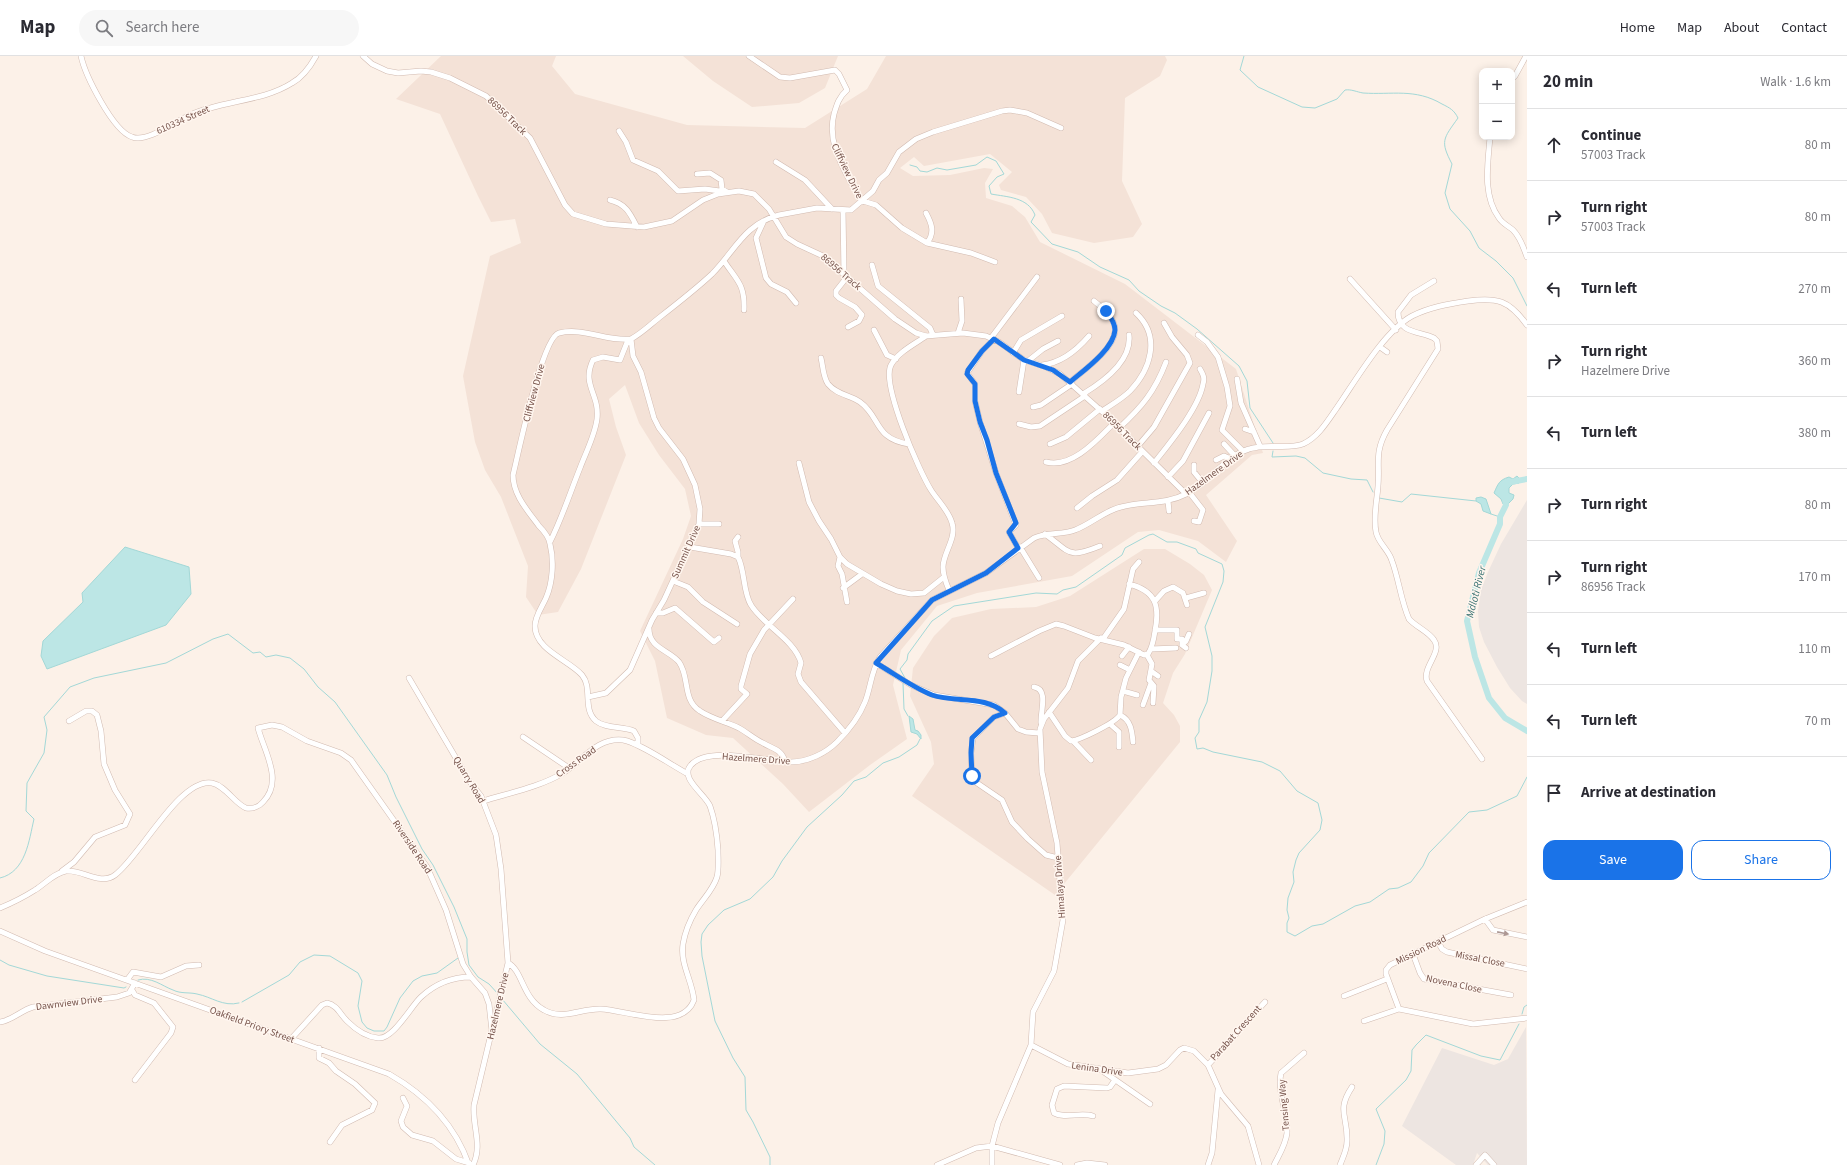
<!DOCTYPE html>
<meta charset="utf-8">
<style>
:root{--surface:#fff;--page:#f7f7f7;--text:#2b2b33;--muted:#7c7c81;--line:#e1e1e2;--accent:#1a73e8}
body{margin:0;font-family:"Source Sans 3",sans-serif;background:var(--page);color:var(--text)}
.controls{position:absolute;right:12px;top:12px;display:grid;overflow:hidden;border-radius:8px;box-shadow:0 2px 10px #0003}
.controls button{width:36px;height:36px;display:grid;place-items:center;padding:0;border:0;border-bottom:1px solid var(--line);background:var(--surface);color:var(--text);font:20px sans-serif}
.stop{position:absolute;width:12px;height:12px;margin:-9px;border:3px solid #1a73e8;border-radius:50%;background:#fff}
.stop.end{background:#1a73e8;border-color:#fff;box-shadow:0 1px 4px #0008}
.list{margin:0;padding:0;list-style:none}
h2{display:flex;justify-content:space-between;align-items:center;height:52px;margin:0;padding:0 16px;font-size:17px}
h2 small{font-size:13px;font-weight:400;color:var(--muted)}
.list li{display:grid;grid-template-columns:26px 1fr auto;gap:12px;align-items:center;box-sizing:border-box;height:72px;padding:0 16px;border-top:1px solid var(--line)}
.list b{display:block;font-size:15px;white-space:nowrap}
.list p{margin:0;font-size:13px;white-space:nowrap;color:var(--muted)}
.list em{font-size:13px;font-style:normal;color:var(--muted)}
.actions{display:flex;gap:8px;padding:12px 16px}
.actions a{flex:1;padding:9px 0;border:1px solid var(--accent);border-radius:12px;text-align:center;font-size:14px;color:var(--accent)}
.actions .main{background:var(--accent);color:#fff}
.icon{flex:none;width:22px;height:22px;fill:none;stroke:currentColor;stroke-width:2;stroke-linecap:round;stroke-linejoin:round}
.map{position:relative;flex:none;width:1527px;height:1109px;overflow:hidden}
header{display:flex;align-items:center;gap:24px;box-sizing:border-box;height:56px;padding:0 20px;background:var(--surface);border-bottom:1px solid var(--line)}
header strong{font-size:19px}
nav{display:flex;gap:22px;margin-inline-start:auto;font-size:14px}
.search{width:280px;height:36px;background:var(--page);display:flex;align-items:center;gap:10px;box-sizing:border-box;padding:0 14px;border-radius:22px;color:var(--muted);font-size:15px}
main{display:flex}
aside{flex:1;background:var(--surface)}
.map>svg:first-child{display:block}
.residential{fill:#f4e2d7}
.industrial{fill:#ede5e1}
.water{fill:#bce6e5;stroke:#a3d8d7}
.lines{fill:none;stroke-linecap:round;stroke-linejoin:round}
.stream{stroke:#a3d8d7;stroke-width:1}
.river{stroke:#bce6e5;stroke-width:6}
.minor-casing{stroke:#d1bab0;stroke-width:6}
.minor{stroke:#fff;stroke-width:5}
.oneway{fill:#ad9894}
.route{stroke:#1a73e8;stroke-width:5}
.labels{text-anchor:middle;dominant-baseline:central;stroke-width:3;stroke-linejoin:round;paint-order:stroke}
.street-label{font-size:10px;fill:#77544c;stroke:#fff6ef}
.water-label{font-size:11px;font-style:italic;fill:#3c7474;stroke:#fff6ef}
</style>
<header>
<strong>Map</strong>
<div class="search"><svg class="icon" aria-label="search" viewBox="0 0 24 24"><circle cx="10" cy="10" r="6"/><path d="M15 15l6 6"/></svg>Search here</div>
<nav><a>Home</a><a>Map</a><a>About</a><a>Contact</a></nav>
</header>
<main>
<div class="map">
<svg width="1527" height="1109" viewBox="0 0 1527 1109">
<rect width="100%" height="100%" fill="#fcf1e8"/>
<path class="residential" d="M441,0H556L552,10L575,38L687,69L805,72L867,33L886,0H1165L1167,4L1160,20L1125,42L1122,125L1142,168L1133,181L1094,187L1052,177L1042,158L1026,141L1001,134L999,129L1012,116L990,98L924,110L914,101L900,112L913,120L950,119L984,112L993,113L985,127L986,142L1012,150L1025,161L1040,186L1125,228L1236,313L1263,397L1252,399L1206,439L1237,485L1226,506L1198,485L1159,474L1138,476L1072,520L977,537L937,550L901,594L893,629L907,683L870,709L809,756L783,728L733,682L706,679L667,662L655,605L640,575L683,483L691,460L685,433L659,399L639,367L625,329L609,343L616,371L626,399L581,513L558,556L538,559L526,541L528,510L501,441L485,414L475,386L463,320L490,200L521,187L515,163L491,166L478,140L440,58L396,43Z
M683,0H838L825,32L799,47L752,51L713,25Z
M1144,493H1165L1190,508L1204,519L1212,534L1185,598L1173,617L1163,647L1174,659L1180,670V686L1055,839L912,740L934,708L931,686L910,640L913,612L934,580L952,562L991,553L1036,551L1070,540Z"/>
<path class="industrial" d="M1527,444V648L1522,645L1510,632L1497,611L1484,586L1479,571L1478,555L1481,534L1488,516L1501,488Z
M1526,971L1527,1109H1488L1477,1097L1473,1109H1456L1402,1070L1442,992L1494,1009L1508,1003Z"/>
<path class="water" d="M1517,420L1519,422V427L1513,428L1509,432V437L1514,439L1513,443L1507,449L1503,448L1501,443L1494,437C1498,428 1499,424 1509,421L1513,423Z
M1481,441L1486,443L1491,458L1483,455L1481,448L1476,445V442Z
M125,491L189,511L191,538L166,569L47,613L41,600L43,585L83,546L82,537Z
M909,660L913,663L915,674L918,675L921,679V683L917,678L911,676Z"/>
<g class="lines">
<path class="stream" d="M1244,0L1240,14L1258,31L1302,51L1315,52L1337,43L1345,34C1351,33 1357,36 1363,37C1392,39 1415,32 1442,48C1450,52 1454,54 1458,62C1443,83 1440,85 1452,108L1445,137L1450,153L1470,175L1479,192L1496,205L1513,222L1527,250
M910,109L917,111L920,115L927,116L937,112L947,114L976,109L987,101L996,105L1004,118L997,121L989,130L991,138C1007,141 1028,141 1035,159L1031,166L1052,188L1078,196L1100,211L1129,224L1139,235L1161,250L1175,257L1197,273L1239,310L1247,325L1250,352L1273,387
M1273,395L1272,401L1296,400L1305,402L1323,417L1351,423L1367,424L1373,436
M1379,442L1402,446L1411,438L1476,445
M1491,458L1500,461
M905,622L900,613L907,604L908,598L932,565L954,550L1036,537L1057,538L1063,534L1076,531L1122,499L1125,492L1149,479L1153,478L1167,486H1177L1196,493L1198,497L1222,508L1224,515L1223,526L1205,571L1212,600V615L1207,646L1199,664V676L1195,682L1197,693L1203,692L1213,696L1262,706L1280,715L1297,735L1318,747L1322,764L1320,774L1299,797L1296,804L1293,816L1294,826L1288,842L1287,854L1289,862L1287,867V876L1295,880L1312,870L1323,868L1355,850L1370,846L1389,833L1398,832L1411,826L1423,810L1429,797L1469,756L1487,754L1517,740L1527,721
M903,627L904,653L908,660
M0,822C26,816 29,784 34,763L26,755L27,727L44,697L47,674L44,661L70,631L94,622L166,607L213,583L228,578L253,597L260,596L266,601L276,599L290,602L304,613L318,631L335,646L387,719L396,741L422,793L433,809L454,851L467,883V896L469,909L478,921L489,928L499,939
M0,904L9,909L47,920L124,932L126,931
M138,924C151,920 162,930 173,934C181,938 189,936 197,938C212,941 223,951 239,947
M502,943L540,988L577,1018L630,1082L634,1091L655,1109
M242,946L289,919L300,906L314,899L330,900L358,917L362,925L358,950L362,966L367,972L374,975H384L387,971L400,942L413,925L422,920L437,917L458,902
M1522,958L1524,951L1527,949
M770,1109V1101L753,1066L746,1054L745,1021L733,1002L715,965L702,900L701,886L702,878L708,869L724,854L750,843L773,821L782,805L807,771L842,739L854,725L866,721L883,707L899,701L917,689L920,683
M1376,1109L1384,1088L1385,1075L1376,1053L1406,1024L1411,1015L1412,994L1416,989L1426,979L1481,1000L1500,1004L1519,968"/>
<path class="river" d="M1511,426L1527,423
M1505,442L1506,449L1500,461V468L1479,517L1467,565L1475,601L1489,642L1505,662L1527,675"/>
<defs>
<path id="minor" d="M81,0C85,19 113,75 132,81C147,87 176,65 190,59C223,44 262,46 292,27C303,21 310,11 316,0
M363,0L372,8L387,15L398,17L421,15L431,16L450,22L486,40L530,82L565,149L573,158L606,168L644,171L672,165L703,144L718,138L739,135L754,138L769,153L786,181L797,188L823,200L895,263L916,277L926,280L963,277L986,280L999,286L1024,304L1046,311L1060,318L1107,360L1186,438
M749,0L780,21L790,22L835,14L839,18L847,34C839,41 837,48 834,58C828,82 838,103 850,125C855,132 859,138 862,146
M1512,23L1515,20L1526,0
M619,75L626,86L633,104L658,115L678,135L705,133L727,136L722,133L721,124L710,117L697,118
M1490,81C1488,107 1482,139 1499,162C1502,167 1508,170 1513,174C1521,182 1523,191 1527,201
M776,106L805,124L832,153
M610,144C626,148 630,157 637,171
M863,145L876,149L902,172L927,187L971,197L995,206
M843,154L844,219
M926,157C932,168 935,177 927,187
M763,167L756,182L766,222L771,228L787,236L796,247
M724,205C737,225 745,228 744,254
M872,209L878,230L930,272L933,279
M847,221L836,235V239L839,242L855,251L862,259L859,265L848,271
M1350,223L1396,274
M1434,225L1411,239L1398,256C1398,278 1420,275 1434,282L1437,285L1438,293L1387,374C1374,397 1380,407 1378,430C1377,445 1373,461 1376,476C1378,487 1389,494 1392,505C1399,524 1401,545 1409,563C1416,571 1428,575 1434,584C1443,596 1422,611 1427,625L1482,703
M874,274L887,299L896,303
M958,277L962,265L961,243
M1198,279L1207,286L1218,301L1227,331L1230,350L1222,374L1243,395
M926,280C915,288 898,296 891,309C881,328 919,415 931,434C938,445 949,455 952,467C957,482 943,497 943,511C943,520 946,527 949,534
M991,282L1037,221
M994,283L982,295L967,317L975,328V345L980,366L996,417L1016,469L1009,476L1018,492
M1380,291L1387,296
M1013,297L1021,284L1062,260
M821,302C823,310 823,321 828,328C837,339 850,339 860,346C881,361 874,383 909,388
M1028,305L1043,293L1058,285
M1042,309C1061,307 1077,294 1089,280
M1237,323L1241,347L1260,390
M1070,326C1083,315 1114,293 1115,275C1116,263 1103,252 1094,245
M1019,336L1024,304
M1083,338C1103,326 1132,305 1129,279
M1033,351L1041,349L1072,328
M1102,355C1111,349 1122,343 1130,335C1151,313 1161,280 1136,257
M1019,368L1031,371L1040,370L1085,340
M1119,372C1142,351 1155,335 1166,306
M1245,373L1254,376
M1050,388L1066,381L1100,353
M1224,388L1235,400
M1137,391L1154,371L1190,307L1187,299L1172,281L1164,267
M1216,404L1224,400L1231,403
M1046,406C1072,413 1098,383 1114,367
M799,407L809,446L819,465L831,483L840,501L847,508L881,528L897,535L911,538L924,537L944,521
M1154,407C1169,388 1199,352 1203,328C1205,322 1203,318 1200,313
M1194,409V416L1203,427
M1168,421L1183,405L1209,357
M1189,436L1203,454L1199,466L1194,465
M1168,445L1169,455
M1077,452L1092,440L1117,424L1142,396
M699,468H719
M1045,478C1071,497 1068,503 1100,490
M738,481L735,485L738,496V501
M550,486C562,462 570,437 580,412C586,396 595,379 597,363C600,338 581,329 593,304L603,301L620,304L628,284
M690,491L731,498L738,501C745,514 743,537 751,549C763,569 795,584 801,607L798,618L801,626L845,677
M1020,491L1039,522
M840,501L838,510L842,518L847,546
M673,525L688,531L703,546L737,568
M843,532L862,518
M1186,542L1204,537
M1155,545L1164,535L1173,531L1183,537L1187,549
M656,557H663L675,552L714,586L719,582
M649,573C649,592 669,594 679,606C690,621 682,644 700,655C712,663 727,666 739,672C748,677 754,683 763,687C773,693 781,693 785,705
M1155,574H1177V583H1182V589L1186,592
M1103,583L1124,553L1133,513L1139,506
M1182,589L1186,585L1189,578
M1151,593L1176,592
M1147,599L1152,608L1149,624L1154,630L1153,647
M991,600L1039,575L1056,568L1064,570L1095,582L1124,589L1144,599L1148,598C1152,592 1154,582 1155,575C1160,550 1156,535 1129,528
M1122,600L1129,591
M876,607L911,629L934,639L994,649L1005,657L1018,673L1026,676L1039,677
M1120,609L1130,614
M1151,615L1158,620
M409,622L470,726L481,740L496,779L501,813L508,907L474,1049C472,1070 483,1089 473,1109
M1034,631C1049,633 1040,657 1041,667
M1123,635L1137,639
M588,641L606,637L630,614L652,564L664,544L699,468L700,453L695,429L683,403L659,372L654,362L641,316L633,300L631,283
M1143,649L1151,627
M1049,656L1065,680L1071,685C1080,684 1115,667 1120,659L1121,641L1126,622L1139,596
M1005,657L994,661L973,682L971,697L972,721L977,727L1002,744L1012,766L1028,783L1046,799L1058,802
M1120,659C1131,664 1132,675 1133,686
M722,665L747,638L741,633V630L750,598L764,574L793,543
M1110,668L1119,676V691
M523,681L569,712
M1073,685L1091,704
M638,689V682L634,675C622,670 606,673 596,665C582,653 593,632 582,619C569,604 535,594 535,570C535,560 542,551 546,542C553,526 554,504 550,488C549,481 544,475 539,470C528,455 513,439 513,419C518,399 542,281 559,277C584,271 607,286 631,283C642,277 651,268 660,261C678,247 696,233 712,218C735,195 744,168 779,159L817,152L851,154L873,135L879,124L887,117L899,96L916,83L933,76L1002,55L1010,54L1027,57L1061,72
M483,745C509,737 540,731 563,717C582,705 597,681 623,684C640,687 671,709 688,718
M62,815L74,806L95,781L125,769L130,758L115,734L104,708L101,675L97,659L92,655H86L69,665
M1527,846L1485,863L1390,909L1386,914V918L1399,953L1473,968L1527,962
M0,852C12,847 24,841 35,834C45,828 54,817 66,815C82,813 100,830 115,819C140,801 180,721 212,727C226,730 234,747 246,752C252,753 259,751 263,746C284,725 264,695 258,672L272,669L282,671L307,685L341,697L351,704L419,800L427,811L446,854L463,908L471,921L485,937L489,948L492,975
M1485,863L1493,874L1527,881
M0,875L45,895L389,1018C426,1039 455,1069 469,1109
M1438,886L1442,893L1447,896L1527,913
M1413,898L1420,917L1424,923L1511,939
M508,907C523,915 522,942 544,954C563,965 581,952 601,953C626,954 682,977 694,944C692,924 680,908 683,888C685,876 690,864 696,854C703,843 713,834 717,821C719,813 718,803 718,794C717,779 715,764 710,750C705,738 679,722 691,709C708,689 768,706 791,706C808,706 826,697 837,686C848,675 859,661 865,646C871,631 871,615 880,601L932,544L986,517L1034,482C1047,476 1062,479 1075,474C1091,468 1104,455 1121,451C1143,445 1165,449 1186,438C1209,427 1225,400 1249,393C1267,387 1287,394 1303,388C1318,381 1327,366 1336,353C1355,326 1383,276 1412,260C1430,251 1448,248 1468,245C1497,241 1509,244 1527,269
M127,924L133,916L161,921L186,910L199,909
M132,934L135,939L154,947L173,971L171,977L135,1024
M1344,940L1387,923
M1364,965L1399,953
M0,966C11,965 22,954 33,951L117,941L129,937L135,927
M291,983L322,949L327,947C337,949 340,958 347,965C355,973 367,981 378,982C393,984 411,950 421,941C435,928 452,921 471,921
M1031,989L1068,1008L1128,1017L1158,1013L1166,1009L1180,994L1184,992L1194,995L1208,1009L1221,1038L1248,1070L1259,1109
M319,992V1002L329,1007L336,1015L355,1028L375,1047L372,1054L342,1069L330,1086
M1208,1009L1265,946
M1101,1014L1150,1048
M403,1042L407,1050L401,1065L403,1071L412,1079L433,1085L456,1103L469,1107
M1093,1060C1081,1056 1065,1063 1054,1057L1052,1049L1057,1033L1064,1030L1107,1032L1110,1031L1115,1024
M937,1109L976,1092L992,1090V1109
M1060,1109L992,1090L998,1067L1031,989L1033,956L1054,915L1063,864L1057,787L1042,716L1040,673L1044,663L1068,632L1078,605L1101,582
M1077,1109L1087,1107L1105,1109
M1208,1109L1212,1097L1218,1034
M1274,1109C1279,1099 1286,1088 1287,1077C1288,1057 1277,1036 1281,1017L1304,997
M1340,1109C1343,1101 1347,1094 1347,1085C1348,1060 1336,1055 1352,1031
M1476,1109L1485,1099L1494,1109"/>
</defs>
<use href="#minor" class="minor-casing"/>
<use href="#minor" class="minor"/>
</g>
<defs><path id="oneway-solid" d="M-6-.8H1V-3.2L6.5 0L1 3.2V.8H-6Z"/></defs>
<use class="oneway" href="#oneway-solid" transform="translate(1503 877) rotate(11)"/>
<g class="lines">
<path class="route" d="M972,720L971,697L972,682L994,661L1005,657C985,639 956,647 932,639C912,631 895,618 876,607L932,544L986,517L1018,492L1009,476L1016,467L996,417L987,384L980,366L975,345V328L967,318L968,314L982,295L994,283L1024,304L1053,314L1070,326C1083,315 1114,293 1115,274C1115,268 1110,260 1106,255"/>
</g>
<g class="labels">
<g class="street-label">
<text transform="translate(507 60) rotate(44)">86956 Track</text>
<text transform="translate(183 64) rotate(-24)">610334 Street</text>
<text transform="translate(847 115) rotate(64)">Cliffview Drive</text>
<text transform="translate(841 216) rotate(41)">86956 Track</text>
<text transform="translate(534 337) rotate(-75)">Cliffview Drive</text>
<text transform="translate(1122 375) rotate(45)">86956 Track</text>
<text transform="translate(1214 417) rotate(-36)">Hazelmere Drive</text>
<text transform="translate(686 496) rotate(-66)">Summit Drive</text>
<text transform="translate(756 703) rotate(4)">Hazelmere Drive</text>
<text transform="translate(576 706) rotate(-35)">Cross Road</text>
<text transform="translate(469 724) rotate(59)">Quarry Road</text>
<text transform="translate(412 791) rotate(56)">Riverside Road</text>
<text transform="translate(1060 831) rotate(-94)">Himalaya Drive</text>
<text transform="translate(1421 894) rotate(-26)">Mission Road</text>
<text transform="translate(1480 903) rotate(11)">Missal Close</text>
<text transform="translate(1454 928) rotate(12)">Novena Close</text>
<text transform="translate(69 947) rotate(-7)">Dawnview Drive</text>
<text transform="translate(498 950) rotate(-77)">Hazelmere Drive</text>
<text transform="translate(252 969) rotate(20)">Oakfield Priory Street</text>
<text transform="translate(1236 977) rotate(-48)">Parabat Crescent</text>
<text transform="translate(1097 1013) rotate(8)">Lenina Drive</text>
<text transform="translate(1284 1049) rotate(-95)">Tensing Way</text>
</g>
<g class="water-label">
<text transform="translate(1476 536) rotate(-76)">Mdloti River</text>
</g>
</g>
</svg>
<div class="controls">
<button>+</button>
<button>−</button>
</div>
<div class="stop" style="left:972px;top:720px"></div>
<div class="stop end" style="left:1106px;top:255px"></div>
</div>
<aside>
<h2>20 min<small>Walk · 1.6 km</small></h2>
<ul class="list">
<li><svg class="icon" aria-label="ahead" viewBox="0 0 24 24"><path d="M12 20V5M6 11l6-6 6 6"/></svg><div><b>Continue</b><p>57003 Track</p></div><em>80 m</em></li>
<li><svg class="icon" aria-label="right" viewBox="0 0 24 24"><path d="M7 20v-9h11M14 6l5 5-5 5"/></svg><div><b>Turn right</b><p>57003 Track</p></div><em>80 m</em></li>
<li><svg class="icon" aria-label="left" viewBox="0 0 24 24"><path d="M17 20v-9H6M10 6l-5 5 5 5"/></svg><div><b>Turn left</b></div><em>270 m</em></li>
<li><svg class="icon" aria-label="right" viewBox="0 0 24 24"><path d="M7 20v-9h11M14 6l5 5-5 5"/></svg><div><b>Turn right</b><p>Hazelmere Drive</p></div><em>360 m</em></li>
<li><svg class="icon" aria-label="left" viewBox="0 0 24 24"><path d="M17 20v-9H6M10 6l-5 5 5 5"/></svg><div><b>Turn left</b></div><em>380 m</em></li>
<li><svg class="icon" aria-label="right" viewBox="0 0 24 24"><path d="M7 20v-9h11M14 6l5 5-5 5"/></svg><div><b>Turn right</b></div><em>80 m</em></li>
<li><svg class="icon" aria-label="right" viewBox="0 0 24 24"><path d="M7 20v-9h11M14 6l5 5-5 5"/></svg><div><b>Turn right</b><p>86956 Track</p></div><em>170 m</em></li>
<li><svg class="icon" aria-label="left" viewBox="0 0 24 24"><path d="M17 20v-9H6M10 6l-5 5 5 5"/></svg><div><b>Turn left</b></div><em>110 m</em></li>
<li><svg class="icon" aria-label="left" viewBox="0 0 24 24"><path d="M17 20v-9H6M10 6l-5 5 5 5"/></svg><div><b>Turn left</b></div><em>70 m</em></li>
<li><svg class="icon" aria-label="arrive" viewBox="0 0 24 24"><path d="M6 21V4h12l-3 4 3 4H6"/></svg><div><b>Arrive at destination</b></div></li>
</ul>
<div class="actions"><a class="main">Save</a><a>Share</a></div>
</aside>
</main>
